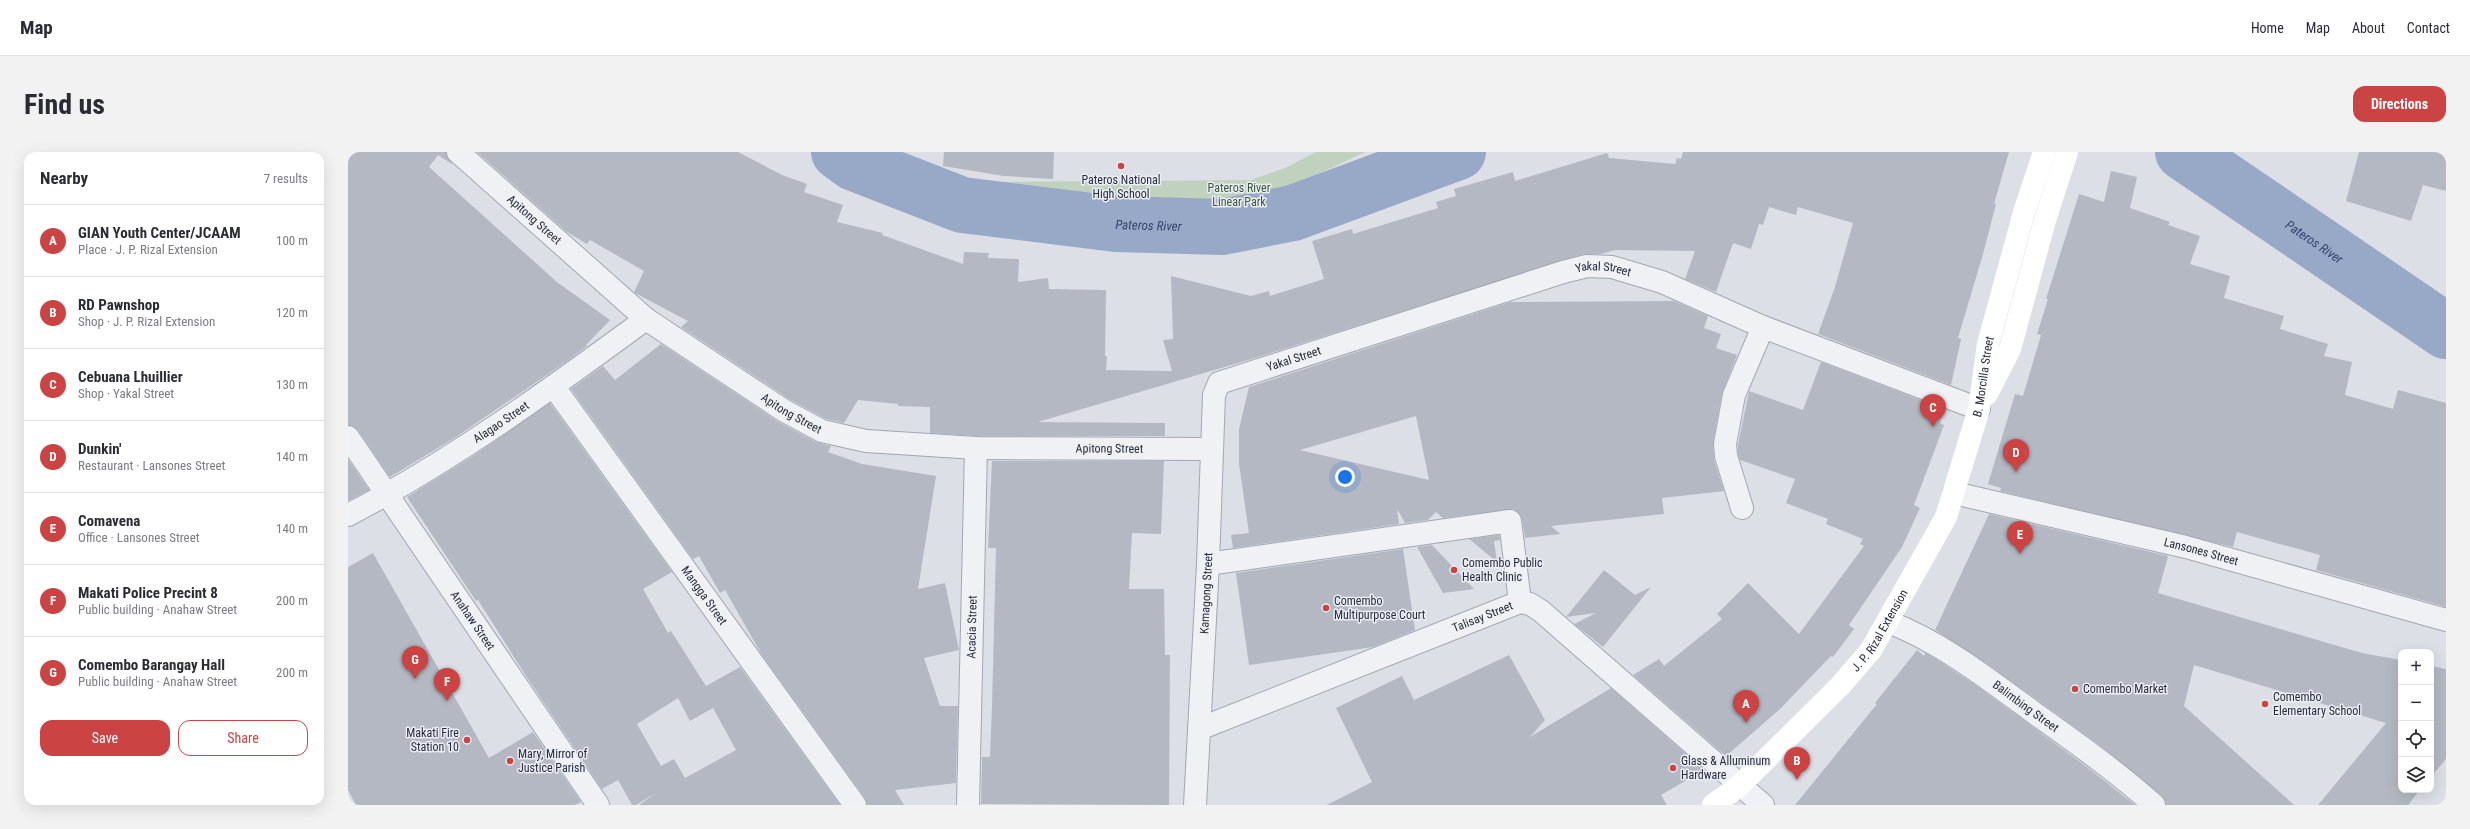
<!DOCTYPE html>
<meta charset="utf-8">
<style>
:root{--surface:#fff;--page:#f2f2f3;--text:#2b2b33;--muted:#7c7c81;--line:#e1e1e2;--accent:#cb4342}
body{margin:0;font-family:"Roboto Condensed",sans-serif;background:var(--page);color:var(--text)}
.controls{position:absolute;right:12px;bottom:12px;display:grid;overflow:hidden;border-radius:8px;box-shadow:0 4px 16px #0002}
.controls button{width:36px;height:36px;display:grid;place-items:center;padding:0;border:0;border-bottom:1px solid var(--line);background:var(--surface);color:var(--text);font:20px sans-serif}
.you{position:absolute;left:997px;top:325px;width:14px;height:14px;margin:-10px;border:3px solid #fff;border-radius:50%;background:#1a73e8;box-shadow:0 0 0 6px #1a73e833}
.badge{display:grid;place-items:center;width:26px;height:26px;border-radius:50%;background:var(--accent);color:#fff;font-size:13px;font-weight:700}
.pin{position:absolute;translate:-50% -33px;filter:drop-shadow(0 1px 2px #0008)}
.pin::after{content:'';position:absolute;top:21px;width:14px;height:12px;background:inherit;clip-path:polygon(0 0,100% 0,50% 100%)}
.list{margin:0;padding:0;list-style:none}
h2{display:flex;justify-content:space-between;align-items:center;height:52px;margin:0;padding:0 16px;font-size:17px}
h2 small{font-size:13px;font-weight:400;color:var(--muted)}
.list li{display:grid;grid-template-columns:26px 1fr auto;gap:12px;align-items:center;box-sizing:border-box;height:72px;padding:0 16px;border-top:1px solid var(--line)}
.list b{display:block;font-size:15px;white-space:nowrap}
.list p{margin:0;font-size:13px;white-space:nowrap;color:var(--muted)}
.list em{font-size:13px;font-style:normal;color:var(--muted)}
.actions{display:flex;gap:8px;padding:12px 16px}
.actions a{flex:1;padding:9px 0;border:1px solid var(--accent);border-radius:12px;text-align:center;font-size:14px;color:var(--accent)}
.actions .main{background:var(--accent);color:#fff}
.icon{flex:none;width:22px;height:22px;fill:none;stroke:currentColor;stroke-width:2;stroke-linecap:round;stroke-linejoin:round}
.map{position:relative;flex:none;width:2098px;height:653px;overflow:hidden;border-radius:12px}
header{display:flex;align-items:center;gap:24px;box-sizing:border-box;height:56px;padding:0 20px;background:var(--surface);border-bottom:1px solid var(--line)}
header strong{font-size:19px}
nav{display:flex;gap:22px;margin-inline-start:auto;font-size:14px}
.intro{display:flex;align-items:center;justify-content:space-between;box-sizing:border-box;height:96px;padding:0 24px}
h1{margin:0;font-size:28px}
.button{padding:10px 18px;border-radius:12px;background:var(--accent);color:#fff;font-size:14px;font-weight:700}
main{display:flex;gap:24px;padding:0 24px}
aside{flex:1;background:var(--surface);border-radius:12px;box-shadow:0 4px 16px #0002}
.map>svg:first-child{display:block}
.green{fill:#c0d1be}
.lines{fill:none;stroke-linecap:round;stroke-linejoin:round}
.river{stroke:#98a8c7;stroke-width:56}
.building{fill:#b4b8c3;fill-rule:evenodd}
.pedestrian-casing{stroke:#a3a6b1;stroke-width:24}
.minor-casing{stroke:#a3a6b1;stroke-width:24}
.pedestrian{stroke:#f0f1f5;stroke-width:22}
.minor{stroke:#f0f1f5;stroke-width:22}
.secondary{stroke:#fff;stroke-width:22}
.poi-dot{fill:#cb4342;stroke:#eceef5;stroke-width:1.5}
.labels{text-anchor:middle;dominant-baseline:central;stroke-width:3;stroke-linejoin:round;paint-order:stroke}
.poi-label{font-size:12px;fill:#272c3d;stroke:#eceef5;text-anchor:start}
.park-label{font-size:12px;fill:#365834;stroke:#eceef5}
.street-label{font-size:12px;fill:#272c3d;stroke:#eceef5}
.water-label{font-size:13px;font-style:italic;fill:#324470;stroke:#eceef5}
</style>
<header>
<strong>Map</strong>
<nav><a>Home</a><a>Map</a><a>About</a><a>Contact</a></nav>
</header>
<div class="intro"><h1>Find us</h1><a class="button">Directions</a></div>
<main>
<aside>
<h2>Nearby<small>7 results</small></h2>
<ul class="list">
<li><span class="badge">A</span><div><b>GIAN Youth Center/JCAAM</b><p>Place · J. P. Rizal Extension</p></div><em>100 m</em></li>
<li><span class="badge">B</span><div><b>RD Pawnshop</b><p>Shop · J. P. Rizal Extension</p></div><em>120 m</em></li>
<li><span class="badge">C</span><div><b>Cebuana Lhuillier</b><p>Shop · Yakal Street</p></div><em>130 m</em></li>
<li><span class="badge">D</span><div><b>Dunkin'</b><p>Restaurant · Lansones Street</p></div><em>140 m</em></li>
<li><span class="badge">E</span><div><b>Comavena</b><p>Office · Lansones Street</p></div><em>140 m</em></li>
<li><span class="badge">F</span><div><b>Makati Police Precint 8</b><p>Public building · Anahaw Street</p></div><em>200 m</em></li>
<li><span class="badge">G</span><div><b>Comembo Barangay Hall</b><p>Public building · Anahaw Street</p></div><em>200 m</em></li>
</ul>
<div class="actions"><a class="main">Save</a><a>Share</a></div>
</aside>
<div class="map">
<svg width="2098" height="653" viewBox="0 0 2098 653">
<rect width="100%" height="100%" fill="#dddfe7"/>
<path class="green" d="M968,0H1017L894,58L775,50L650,48L641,46V30L903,28L937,16Z"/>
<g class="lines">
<g class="river">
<path id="s1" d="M491,0L506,11L614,53L768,72L874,75L945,61L1110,0"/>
<path id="s2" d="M1835,0L2098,179"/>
</g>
</g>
<path class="building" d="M0,0H98L104,12L90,3L81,15L209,130L262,168L238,193L239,194L219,209L108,285L42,325L10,278L0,273Z
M129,0H390L434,23L459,32L456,40L495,53L489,70L535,81L534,83L615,112L616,100L641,101L640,106L671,107L670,130L700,126L701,137L758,138L757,204H759L758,218L824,219L815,188L825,187L823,124L903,144L921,139L922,144L976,127L964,89L1004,77L1005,82L1090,56L1088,50L1108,44L1106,37L1165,20L1167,29L1259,1L1261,6L1327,12L1329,6L1333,7L1335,0H1661L1646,52H1648L1635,102L1610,186L1613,187L1603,233L1470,182L1487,135L1505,71L1450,55L1448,63L1421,55L1415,73L1411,72L1403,97L1385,91L1368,140L1337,127L1347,99L1267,98L1253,102H1236L907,206L690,270L817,271V284H628L582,281V255L550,254V252L510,248L496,271L478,267L441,247L333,175L340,169L289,142L286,140L296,119L242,88L239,92L219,80Z
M596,0H706L705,27L656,24L595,14Z
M2011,0H2098V39L2075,33L2063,69L1998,49Z
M1763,19L1789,25L1782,56L1822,70L1820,73L1852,84L1842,112L1882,124L1876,146L1936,164L1932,177L1980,192L1976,204L2004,210L1997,243L2045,257L2050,238L2098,251V455L1968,418L1972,403L1889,380L1885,395L1652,339L1653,336L1640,332L1667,242L1675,244L1693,183L1689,182L1700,147H1698L1731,42L1756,50Z
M1326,149L1360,164L1356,176L1373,182L1368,196L1389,203L1374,241L1365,290L1366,308L1376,339L1314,346L1316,362L1203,374L1212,382L1177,386L1174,367L1166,357L1095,366L1088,360L1080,368L1057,371L1049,357L1051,372L885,396L883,383L901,381L891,312V277L901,235L1162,150ZM1068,264L1081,328L952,298Z
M313,192L429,269L468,290L483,294L480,300L514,312L588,324L570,437L597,431L611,498L576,506L592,554H610L608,631L547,638L556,653H519L517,646L414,503L377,438L372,441L351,404L345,407L223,237L255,214L267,228Z
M1473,210L1596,257L1592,271L1596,273L1566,353L1572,356L1554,395L1501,473L1506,477L1485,505L1483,504L1432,557L1378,604L1285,523L1311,507L1316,514L1374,467L1369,462L1400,431L1451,482L1516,394L1512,392L1515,387L1478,372L1480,367L1438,351L1447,327L1392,308L1390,302V293L1401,239L1455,258Z
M202,251L324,420L295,437L320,481L323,479L358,534L392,515L492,653H291L308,641L288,653H284L270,628L254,637L180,527L130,448L128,449L59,345L122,306ZM330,546L342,569L365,556L388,598L337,626L326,607L313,614L289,572Z
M0,307L21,338L0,349Z
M644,309H816L813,382L784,381L781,437H816L817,503H822L821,653L633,652L634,605H642L644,554L648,396H640Z
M1641,362L1820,404L1810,441L2014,501L2053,508V638H2072L2060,653H1970L2038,571L1846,513L1836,554L1946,653H1818L1814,644L1754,595L1640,512L1587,478Z
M1151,383L1152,388L1146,389L1149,410L1121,387Z
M1084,393L1126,437L1095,441L1069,395Z
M1055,397L1067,478L1025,495L901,513L888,421Z
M25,401L141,606L185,580L233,650L227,653H8L0,638V415Z
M1256,418L1287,443L1303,435L1255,495L1226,472L1248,461L1218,465Z
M1569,498L1576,504L1577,501L1591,509L1626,532L1739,615L1787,653H1447L1529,552L1527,551Z
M1161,503L1197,568L1182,585L1263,536L1356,618L1313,643L1319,653H979L1024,630L988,556L1054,524L1066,548Z
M2083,514L2098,517V607L2083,625Z"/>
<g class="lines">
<defs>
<path id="pedestrian" d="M1394,356L1378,304L1377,292L1386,243L1415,175
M860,412L1162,369L1172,450"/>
<g id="minor">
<path id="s3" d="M110,0L298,167L435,258L474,279L518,289L628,296L864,297"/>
<path id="s4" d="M206,235L507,653"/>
<path id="s5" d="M0,285L250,653"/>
<path id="s6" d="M1606,341L1838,395L2098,468"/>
<path id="s7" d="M0,363C104,309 204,236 298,167"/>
<path id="s8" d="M1541,470C1594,491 1639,526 1685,560C1727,590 1768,619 1806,653"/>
<path id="s9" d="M851,577L1172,450L1182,452L1193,459L1415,653"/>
<path id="s10" d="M620,653L628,296"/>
<path id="s11" d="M847,653L860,412L866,243L871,231L1215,120L1239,114L1264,115L1314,130L1415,175L1631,257"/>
</g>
</defs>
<use href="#pedestrian" class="pedestrian-casing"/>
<use href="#minor" class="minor-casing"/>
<use href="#pedestrian" class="pedestrian"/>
<use href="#minor" class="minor"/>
<g class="secondary">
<path d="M1639,242L1662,197L1698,65L1719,0"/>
<path id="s12" d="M1365,653L1391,634L1492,534L1523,498L1598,365L1631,257L1640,192L1677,57L1696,0"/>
</g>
</g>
<g class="poi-dot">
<circle cx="773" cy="14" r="4"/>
<circle cx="1106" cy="418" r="4"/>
<circle cx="978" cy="456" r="4"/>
<circle cx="1727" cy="537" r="4"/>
<circle cx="1917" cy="552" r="4"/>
<circle cx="119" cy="588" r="4"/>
<circle cx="162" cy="609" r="4"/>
<circle cx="1325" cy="616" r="4"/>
</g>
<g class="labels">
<g class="poi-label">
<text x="773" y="28" text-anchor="middle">Pateros National<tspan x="773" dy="14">High School</tspan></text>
<text x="1114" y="411">Comembo Public<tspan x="1114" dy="14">Health Clinic</tspan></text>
<text x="986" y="449">Comembo<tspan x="986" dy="14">Multipurpose Court</tspan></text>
<text x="1735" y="537">Comembo Market</text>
<text x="1925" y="545">Comembo<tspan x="1925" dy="14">Elementary School</tspan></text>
<text x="111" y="581" text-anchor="end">Makati Fire<tspan x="111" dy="14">Station 10</tspan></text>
<text x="170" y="602">Mary, Mirror of<tspan x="170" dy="14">Justice Parish</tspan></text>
<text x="1333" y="609">Glass &amp; Alluminum<tspan x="1333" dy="14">Hardware</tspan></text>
</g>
<g class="park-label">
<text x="891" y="36">Pateros River<tspan x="891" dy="14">Linear Park</tspan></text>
</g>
<g class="street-label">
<text stroke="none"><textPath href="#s3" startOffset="102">Apitong Street</textPath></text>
<text stroke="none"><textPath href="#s11" startOffset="826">Yakal Street</textPath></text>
<text stroke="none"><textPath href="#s11" startOffset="502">Yakal Street</textPath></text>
<text stroke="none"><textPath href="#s12" startOffset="520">B. Morcilla Street</textPath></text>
<text stroke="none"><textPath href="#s3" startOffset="425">Apitong Street</textPath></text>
<text stroke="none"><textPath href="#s7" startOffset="179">Alagao Street</textPath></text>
<text stroke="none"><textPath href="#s3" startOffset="749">Apitong Street</textPath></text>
<text stroke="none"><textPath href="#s6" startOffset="254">Lansones Street</textPath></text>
<text stroke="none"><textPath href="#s11" startOffset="212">Kamagong Street</textPath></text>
<text stroke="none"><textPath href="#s4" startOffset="257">Mangga Street</textPath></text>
<text stroke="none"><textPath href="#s9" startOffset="305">Talisay Street</textPath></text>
<text stroke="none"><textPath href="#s5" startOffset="222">Anahaw Street</textPath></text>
<text stroke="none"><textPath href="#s10" startOffset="178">Acacia Street</textPath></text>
<text stroke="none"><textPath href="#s12" startOffset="243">J. P. Rizal Extension</textPath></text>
<text stroke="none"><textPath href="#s8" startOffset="161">Balimbing Street</textPath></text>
</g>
<g class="water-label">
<text stroke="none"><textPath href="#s1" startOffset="322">Pateros River</textPath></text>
<text stroke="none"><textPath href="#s2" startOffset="159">Pateros River</textPath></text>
</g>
</g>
</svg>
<div class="controls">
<button>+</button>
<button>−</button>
<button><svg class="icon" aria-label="locate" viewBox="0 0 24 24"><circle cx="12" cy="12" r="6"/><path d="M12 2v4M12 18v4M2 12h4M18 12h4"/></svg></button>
<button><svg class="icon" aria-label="layers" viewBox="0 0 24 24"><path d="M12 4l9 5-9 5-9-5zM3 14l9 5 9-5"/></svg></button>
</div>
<div class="you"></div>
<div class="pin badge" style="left:1398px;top:571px">A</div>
<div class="pin badge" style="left:1449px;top:628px">B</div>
<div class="pin badge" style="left:1585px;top:275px">C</div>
<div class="pin badge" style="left:1668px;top:320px">D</div>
<div class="pin badge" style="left:1672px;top:402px">E</div>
<div class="pin badge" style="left:99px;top:549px">F</div>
<div class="pin badge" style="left:67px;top:527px">G</div>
</div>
</main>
